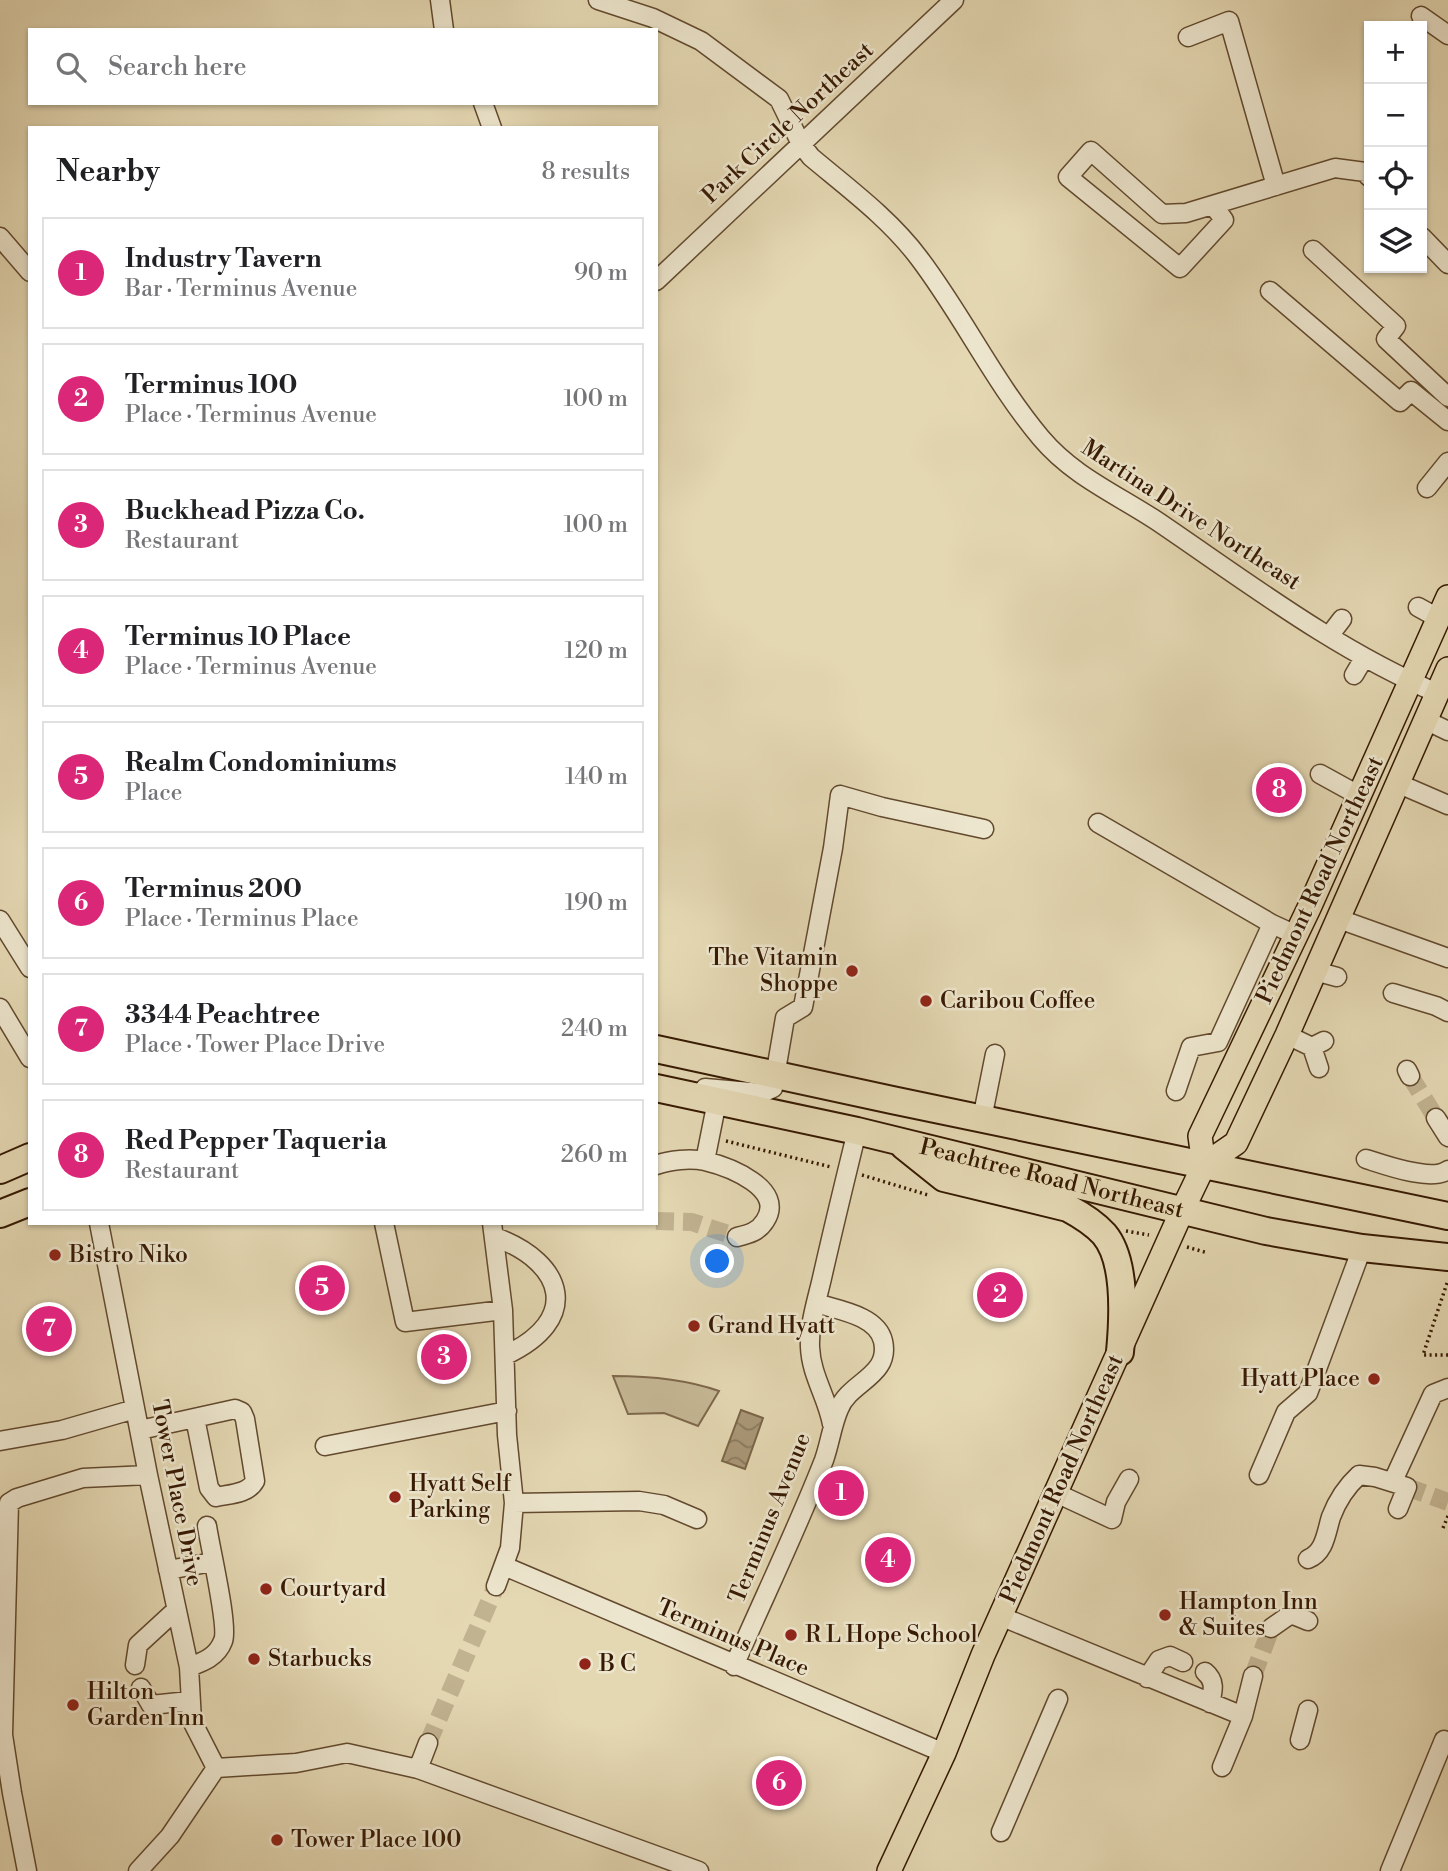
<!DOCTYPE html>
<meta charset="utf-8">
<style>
:root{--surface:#fff;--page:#f6f6f6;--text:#202124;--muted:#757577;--line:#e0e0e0;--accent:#db2777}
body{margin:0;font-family:"Libre Bodoni",serif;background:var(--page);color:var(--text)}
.controls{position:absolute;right:21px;top:21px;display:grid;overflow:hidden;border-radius:0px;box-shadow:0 2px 5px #0004}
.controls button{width:63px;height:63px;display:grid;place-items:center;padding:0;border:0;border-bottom:2px solid var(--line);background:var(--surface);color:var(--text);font:35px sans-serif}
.you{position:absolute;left:718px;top:1262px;width:24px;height:24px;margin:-18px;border:5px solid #fff;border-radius:50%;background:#1a73e8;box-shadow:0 0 0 10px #1a73e833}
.badge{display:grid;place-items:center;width:46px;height:46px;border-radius:50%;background:var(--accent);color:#fff;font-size:23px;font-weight:700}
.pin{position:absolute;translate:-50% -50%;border:4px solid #fff;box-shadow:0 2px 7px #0006}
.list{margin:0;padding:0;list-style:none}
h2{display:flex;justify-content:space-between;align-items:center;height:91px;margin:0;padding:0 28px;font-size:30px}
h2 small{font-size:23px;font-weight:400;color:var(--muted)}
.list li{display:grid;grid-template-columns:46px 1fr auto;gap:21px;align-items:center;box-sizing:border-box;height:112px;margin:0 14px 14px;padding:0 14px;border:2px solid var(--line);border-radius:0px}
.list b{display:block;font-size:26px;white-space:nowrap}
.list p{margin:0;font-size:23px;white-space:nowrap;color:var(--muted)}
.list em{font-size:23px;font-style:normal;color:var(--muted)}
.icon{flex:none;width:38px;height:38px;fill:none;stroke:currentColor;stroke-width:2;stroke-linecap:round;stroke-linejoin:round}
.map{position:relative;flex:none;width:1448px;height:1871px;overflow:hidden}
.search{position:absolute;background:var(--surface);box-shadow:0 2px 5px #0004;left:28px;top:28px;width:630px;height:77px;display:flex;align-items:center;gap:18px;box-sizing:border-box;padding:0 24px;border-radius:0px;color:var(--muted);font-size:26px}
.panel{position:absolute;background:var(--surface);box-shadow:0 2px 5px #0004;left:28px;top:126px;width:630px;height:1099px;border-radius:0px}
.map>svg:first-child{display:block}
.green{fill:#c6b895;stroke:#7e684c;stroke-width:2}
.water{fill:url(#water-waves);stroke:#7b6548;stroke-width:2}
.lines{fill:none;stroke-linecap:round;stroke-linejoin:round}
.minor-tunnel{stroke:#c1b290;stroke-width:18;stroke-dasharray:18 9;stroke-linecap:butt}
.minor-casing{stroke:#62492e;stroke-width:21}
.major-casing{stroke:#361902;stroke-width:26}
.highway-casing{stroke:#361902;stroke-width:30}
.path{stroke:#361902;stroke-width:3.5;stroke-dasharray:2 3.5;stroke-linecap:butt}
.minor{stroke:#ede6ce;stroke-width:18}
.major{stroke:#e4d8b3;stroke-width:23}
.highway{stroke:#e4d8b3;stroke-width:26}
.poi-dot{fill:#8f2418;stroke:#ede6ce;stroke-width:2.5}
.labels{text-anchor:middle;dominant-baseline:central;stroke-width:5;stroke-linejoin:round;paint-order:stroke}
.street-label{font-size:23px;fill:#361902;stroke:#ede6ce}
.poi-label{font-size:23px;fill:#361902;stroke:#ede6ce;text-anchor:start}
</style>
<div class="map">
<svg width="1448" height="1871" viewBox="0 0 1448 1871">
<defs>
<pattern id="water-waves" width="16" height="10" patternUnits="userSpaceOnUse" patternTransform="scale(1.75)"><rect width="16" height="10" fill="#a99777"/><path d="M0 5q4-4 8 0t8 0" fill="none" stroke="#8a7a5f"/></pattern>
</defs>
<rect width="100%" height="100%" fill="#e4d8b3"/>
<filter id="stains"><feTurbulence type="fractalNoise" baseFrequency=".00286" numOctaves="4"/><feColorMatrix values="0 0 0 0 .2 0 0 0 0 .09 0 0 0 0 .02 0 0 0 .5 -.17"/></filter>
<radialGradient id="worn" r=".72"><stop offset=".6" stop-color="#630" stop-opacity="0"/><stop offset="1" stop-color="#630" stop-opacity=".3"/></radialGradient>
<path class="green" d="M613,1376C649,1376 685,1379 719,1391L698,1426L664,1413L628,1414Z"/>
<path class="water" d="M741,1410L763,1418L745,1469L722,1461Z"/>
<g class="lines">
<path class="minor-tunnel" d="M1410,1076L1436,1118
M656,1221L692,1222L737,1237
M1407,1487L1448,1502
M1253,1676L1271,1628
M428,1743L496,1586"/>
<defs>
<path id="minor" d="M440,0L444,30
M598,0L653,18L701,41L779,99L801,144L811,157C848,188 890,219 919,258C963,316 994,382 1041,438C1073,476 1116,494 1157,521C1247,582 1336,650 1437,693
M1421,16L1448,35
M1188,37L1229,21L1276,186
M483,103L492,128
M1213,205L1224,220L1180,268L1068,177L1091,151L1162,214L1186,213L1335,168L1365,172L1369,177
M0,237L30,272
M1422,237L1448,264
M1313,250L1396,326L1386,339L1448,397
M656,281L954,0
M1270,291L1400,402L1411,391L1448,421
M1427,488L1448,462
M1418,607L1438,618
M1329,636L1342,619
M1354,675L1364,658
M1425,720L1448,731
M1320,774L1360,796
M1397,783L1448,805
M1098,823L1272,924L1296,935
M1339,919L1448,958
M0,920L30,968
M1315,971L1337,977
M1393,993L1436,1006L1448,1012
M0,1008L30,1058
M1287,1035L1312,1047L1324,1041
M1312,1047L1319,1068
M1407,1070L1410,1076
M705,1088L762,1093L773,1088L785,1018L803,1007L833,848L840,795L882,807L984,829
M1176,1091L1191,1047L1218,1042L1272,924
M1436,1118L1448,1137
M982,1119L995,1054
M1366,1159C1385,1165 1431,1182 1448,1170
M705,1161L717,1101
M656,1165C670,1160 690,1158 705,1161C730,1167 786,1189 765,1221C758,1232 749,1234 737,1237
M99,1223L148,1475L189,1667L192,1721L216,1768
M384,1223L405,1322L503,1310
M492,1223L503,1310L507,1435L514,1503L510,1548L496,1586
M495,1237C566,1263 581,1320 506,1355
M832,1424C827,1397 811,1375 810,1347C809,1324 817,1300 822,1278C833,1229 845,1180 857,1131
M140,1430L235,1409L242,1412L245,1419L255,1481C248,1494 230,1494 216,1497L209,1488L195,1418
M0,1441L62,1430L135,1409
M325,1446L507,1411
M1259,1475L1286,1412L1308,1393L1362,1248
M1393,1481L1433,1394L1448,1388
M1056,1493L1112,1519L1116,1502L1129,1479
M514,1503L639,1501L664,1505L697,1519
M1308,1559C1325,1552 1326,1533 1331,1517C1337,1501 1346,1487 1359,1475L1375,1477L1407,1487L1398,1509
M504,1566L944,1753
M168,1570L213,1562
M1000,1616L1243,1716
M1271,1628L1291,1614L1308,1621
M135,1665L138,1645L176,1610
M734,1666C764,1597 797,1529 824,1460C830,1443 832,1425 839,1409C849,1382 891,1376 883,1341C877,1315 837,1310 816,1303
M189,1667C203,1662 217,1657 223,1641C229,1627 210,1547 207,1526
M1205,1672C1216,1681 1213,1691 1210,1703
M1147,1678L1159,1660L1170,1656L1183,1662
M141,1688L151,1705L189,1701
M1300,1740L1308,1710
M1222,1767L1243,1716L1253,1676
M216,1768L296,1763L347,1753L418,1769L699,1871
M418,1769L428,1743
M1001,1832L1058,1699
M27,1871L12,1793L3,1735L9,1503L17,1498L83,1478L148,1475
M138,1871L170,1836L216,1768
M1390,1871L1444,1740"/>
<path id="major" d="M1204,1165L1200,1136L1309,908L1448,597
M889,1871L944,1753L983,1655L1182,1211L1204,1165L1236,1143L1287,1035L1448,669"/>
<g id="highway">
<path d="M656,1049L892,1100L1448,1216"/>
<path id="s1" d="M656,1088L857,1131L1266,1231L1362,1248L1448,1257"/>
<path d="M904,1146L944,1178L1068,1208C1081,1215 1094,1223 1104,1234C1127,1261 1123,1320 1120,1352"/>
<path d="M0,1170L30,1157"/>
<path d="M0,1214L30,1202"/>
</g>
</defs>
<use href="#minor" class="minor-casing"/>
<use href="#major" class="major-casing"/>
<use href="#highway" class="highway-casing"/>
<path class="path" d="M726,1141L831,1167
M862,1175L928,1195
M1126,1231L1149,1235
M1187,1247L1208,1253
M1447,1283L1423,1355H1448
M1443,1528L1448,1516"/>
<use href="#minor" class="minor"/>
<use href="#major" class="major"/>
<use href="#highway" class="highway"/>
</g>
<g class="poi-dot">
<circle cx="852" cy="971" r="7"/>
<circle cx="926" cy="1001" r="7"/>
<circle cx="55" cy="1255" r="7"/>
<circle cx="694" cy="1326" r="7"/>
<circle cx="1374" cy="1379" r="7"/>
<circle cx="395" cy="1497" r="7"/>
<circle cx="266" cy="1589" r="7"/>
<circle cx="1165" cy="1615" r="7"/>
<circle cx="791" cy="1635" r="7"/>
<circle cx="254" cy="1659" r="7"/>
<circle cx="585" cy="1664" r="7"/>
<circle cx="73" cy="1705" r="7"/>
<circle cx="277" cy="1840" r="7"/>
</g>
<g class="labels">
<g class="street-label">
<text transform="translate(788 123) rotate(-43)">Park Circle Northeast</text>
<text transform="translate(1191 515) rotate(33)">Martina Drive Northeast</text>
<text transform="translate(1320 880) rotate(-65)">Piedmont Road Northeast</text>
<text stroke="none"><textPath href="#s1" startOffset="406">Peachtree Road Northeast</textPath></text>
<text transform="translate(1062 1479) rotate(-66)">Piedmont Road Northeast</text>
<text transform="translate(177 1493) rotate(79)">Tower Place Drive</text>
<text transform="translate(770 1518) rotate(-68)">Terminus Avenue</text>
<text transform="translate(733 1638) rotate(23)">Terminus Place</text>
</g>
<g class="poi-label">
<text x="838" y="958" text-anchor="end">The Vitamin<tspan x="838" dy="26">Shoppe</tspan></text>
<text x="940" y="1001">Caribou Coffee</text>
<text x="69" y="1255">Bistro Niko</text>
<text x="708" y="1326">Grand Hyatt</text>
<text x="1360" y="1379" text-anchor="end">Hyatt Place</text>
<text x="409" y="1484">Hyatt Self<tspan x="409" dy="26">Parking</tspan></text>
<text x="280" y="1589">Courtyard</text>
<text x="1179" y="1602">Hampton Inn<tspan x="1179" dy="26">&amp; Suites</tspan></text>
<text x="805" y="1635">R L Hope School</text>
<text x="268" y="1659">Starbucks</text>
<text x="599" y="1664">B C</text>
<text x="87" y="1692">Hilton<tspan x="87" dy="26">Garden Inn</tspan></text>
<text x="291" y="1840">Tower Place 100</text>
</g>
</g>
<rect width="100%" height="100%" filter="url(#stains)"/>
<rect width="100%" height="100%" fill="url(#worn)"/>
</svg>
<div class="controls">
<button>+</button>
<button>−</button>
<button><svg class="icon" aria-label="locate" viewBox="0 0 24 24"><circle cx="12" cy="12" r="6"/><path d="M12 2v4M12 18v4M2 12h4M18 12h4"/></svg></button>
<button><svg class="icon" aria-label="layers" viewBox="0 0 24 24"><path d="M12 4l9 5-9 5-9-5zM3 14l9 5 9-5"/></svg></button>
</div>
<div class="you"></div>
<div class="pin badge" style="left:841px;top:1493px">1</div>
<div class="pin badge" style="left:1000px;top:1295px">2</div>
<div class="pin badge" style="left:444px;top:1357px">3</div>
<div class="pin badge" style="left:888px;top:1560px">4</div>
<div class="pin badge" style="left:322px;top:1288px">5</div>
<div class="pin badge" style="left:779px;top:1783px">6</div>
<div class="pin badge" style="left:49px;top:1329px">7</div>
<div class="pin badge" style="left:1279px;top:790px">8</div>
<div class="search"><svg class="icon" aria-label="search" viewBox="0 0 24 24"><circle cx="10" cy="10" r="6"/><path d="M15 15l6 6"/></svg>Search here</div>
<section class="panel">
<h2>Nearby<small>8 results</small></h2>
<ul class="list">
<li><span class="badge">1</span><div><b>Industry Tavern</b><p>Bar · Terminus Avenue</p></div><em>90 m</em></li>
<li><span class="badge">2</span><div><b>Terminus 100</b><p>Place · Terminus Avenue</p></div><em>100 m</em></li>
<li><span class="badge">3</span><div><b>Buckhead Pizza Co.</b><p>Restaurant</p></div><em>100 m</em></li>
<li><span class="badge">4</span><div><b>Terminus 10 Place</b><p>Place · Terminus Avenue</p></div><em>120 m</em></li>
<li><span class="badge">5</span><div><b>Realm Condominiums</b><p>Place</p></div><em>140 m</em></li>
<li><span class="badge">6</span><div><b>Terminus 200</b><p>Place · Terminus Place</p></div><em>190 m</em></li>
<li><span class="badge">7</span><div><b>3344 Peachtree</b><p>Place · Tower Place Drive</p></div><em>240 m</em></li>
<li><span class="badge">8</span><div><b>Red Pepper Taqueria</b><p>Restaurant</p></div><em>260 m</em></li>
</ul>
</section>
</div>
